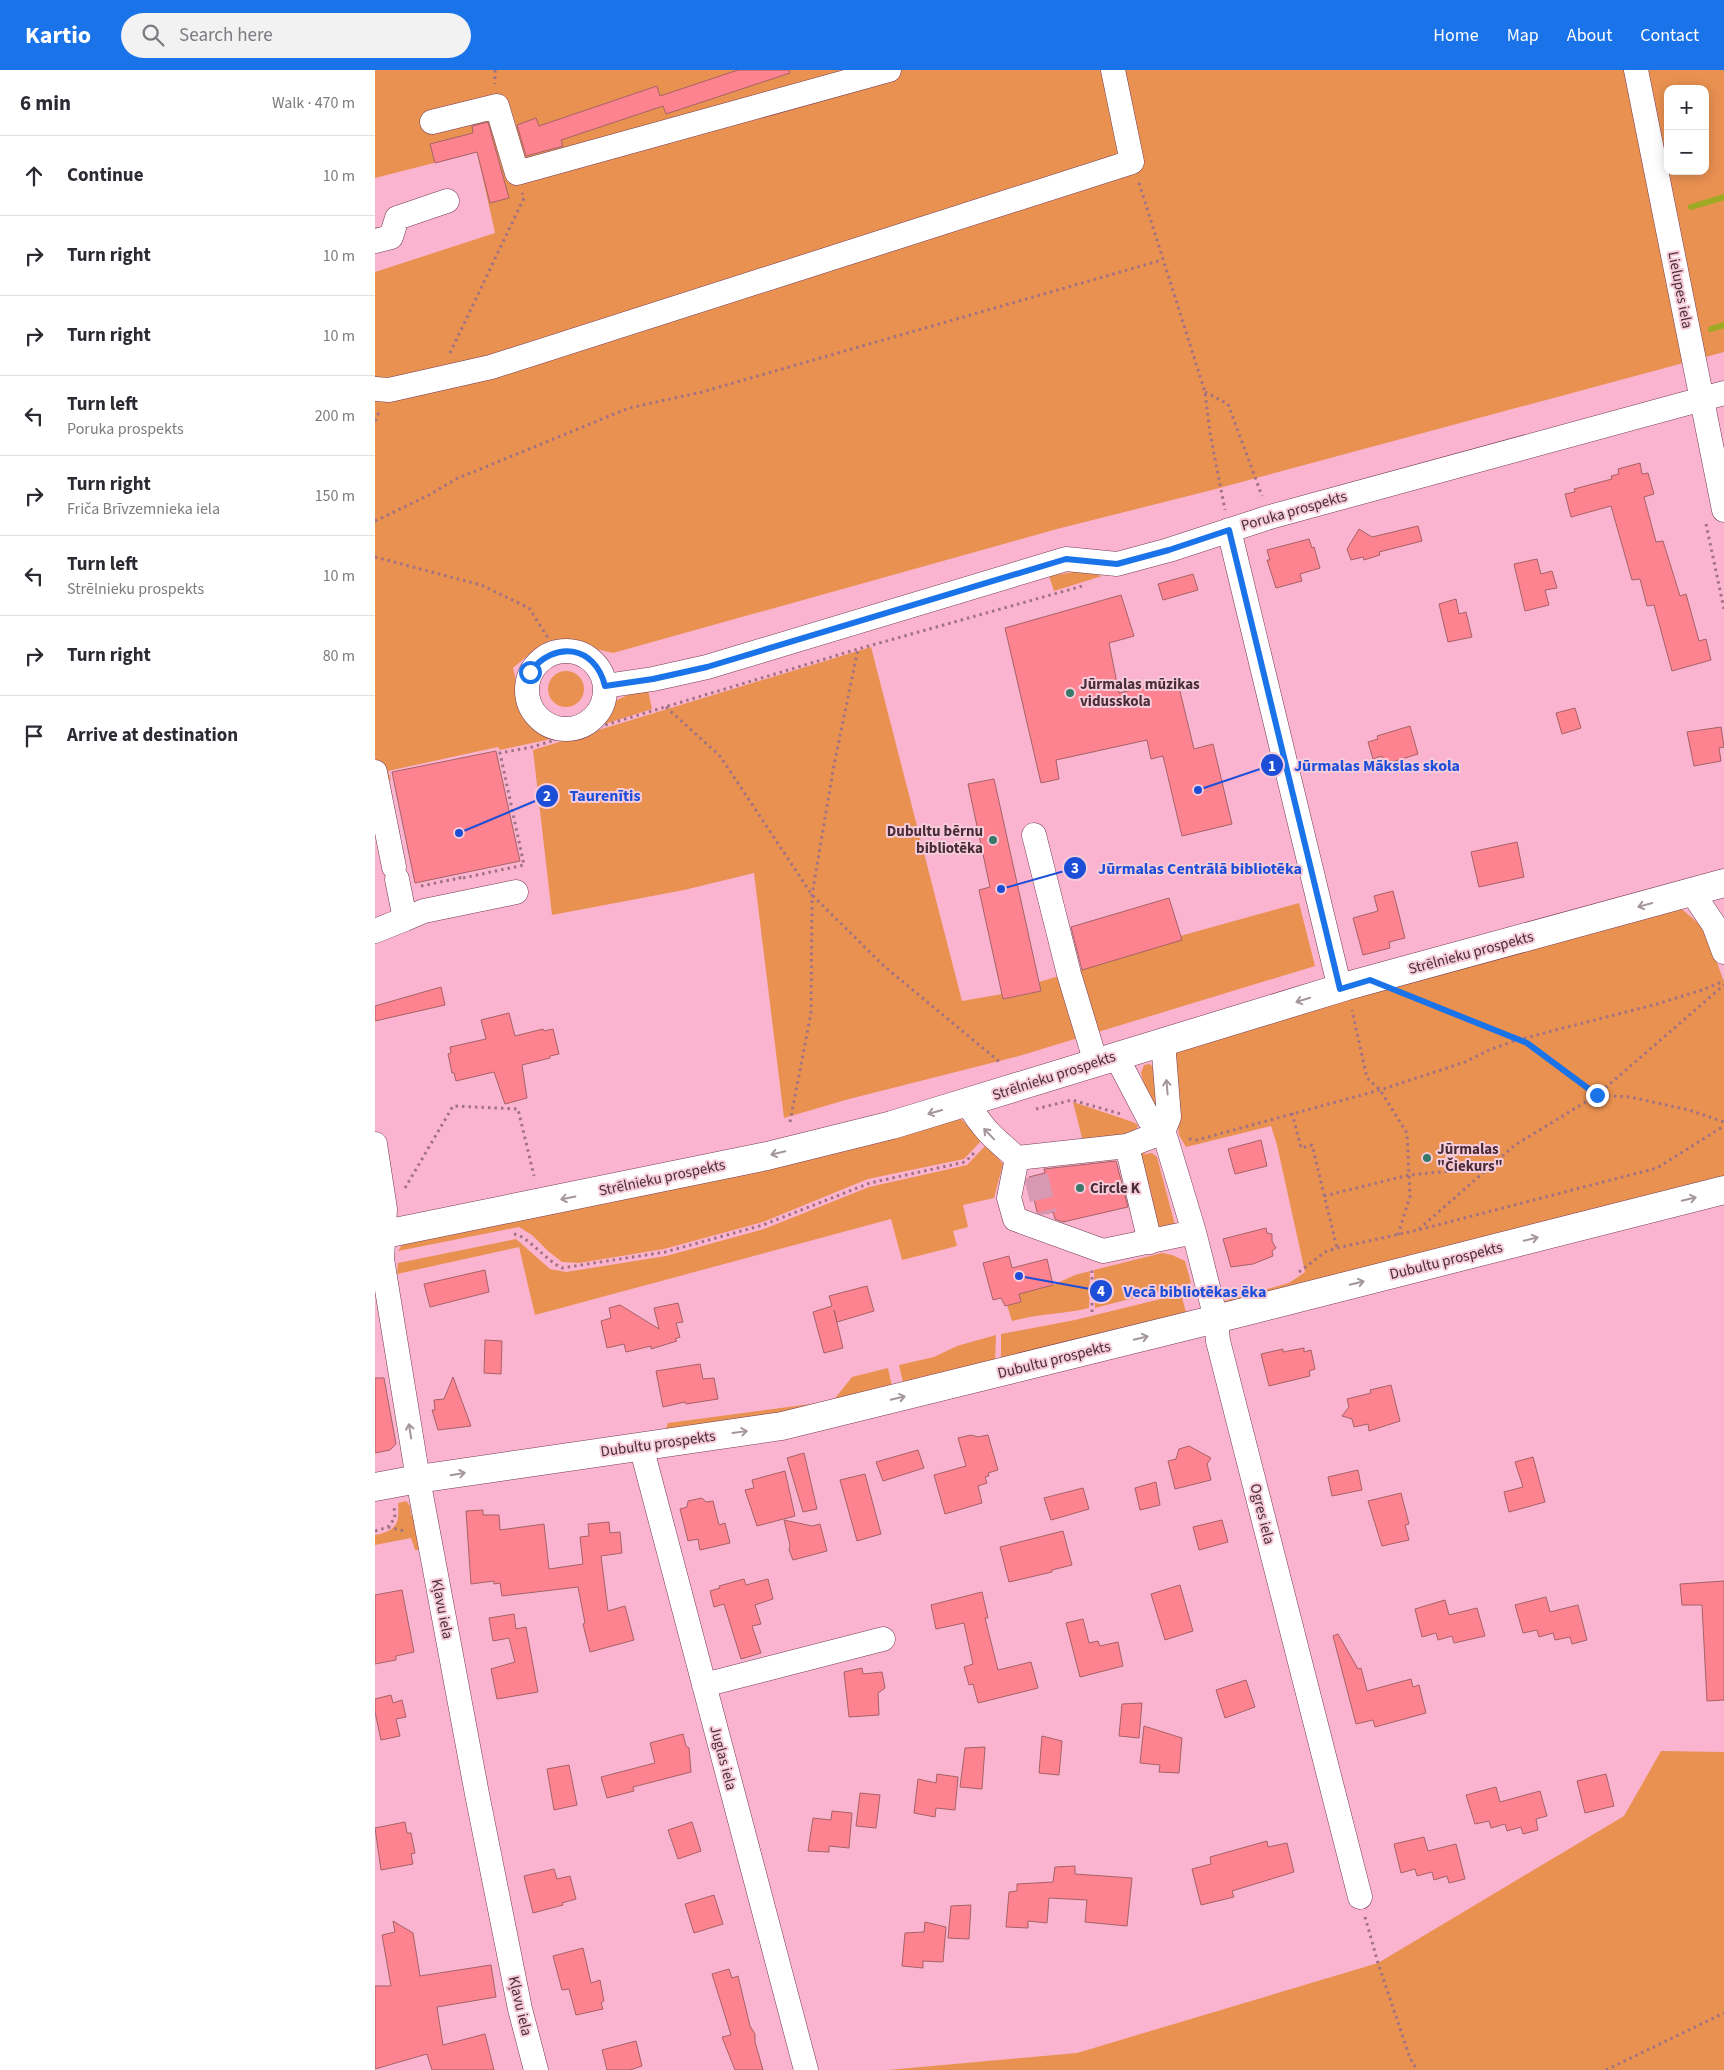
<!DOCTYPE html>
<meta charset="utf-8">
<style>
:root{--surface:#fff;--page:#f2f2f3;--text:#2b2b33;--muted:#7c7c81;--line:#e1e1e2;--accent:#1a73e8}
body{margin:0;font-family:"Source Sans 3",sans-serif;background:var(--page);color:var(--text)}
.controls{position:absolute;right:15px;top:15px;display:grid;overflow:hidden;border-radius:10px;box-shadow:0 2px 12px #0003}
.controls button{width:45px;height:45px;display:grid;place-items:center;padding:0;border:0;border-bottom:1px solid var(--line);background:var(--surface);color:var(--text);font:25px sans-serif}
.stop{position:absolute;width:15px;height:15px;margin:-11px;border:4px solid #1a73e8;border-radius:50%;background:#fff}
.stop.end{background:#1a73e8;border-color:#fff;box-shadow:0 1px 5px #0008}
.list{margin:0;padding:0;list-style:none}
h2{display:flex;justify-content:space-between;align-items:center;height:65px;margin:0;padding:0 20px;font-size:21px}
h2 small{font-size:16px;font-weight:400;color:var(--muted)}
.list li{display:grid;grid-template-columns:32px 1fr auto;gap:15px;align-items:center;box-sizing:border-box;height:80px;padding:0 20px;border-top:1px solid var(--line)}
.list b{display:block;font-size:19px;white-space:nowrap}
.list p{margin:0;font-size:16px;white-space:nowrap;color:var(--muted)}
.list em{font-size:16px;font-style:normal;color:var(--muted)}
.icon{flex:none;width:28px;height:28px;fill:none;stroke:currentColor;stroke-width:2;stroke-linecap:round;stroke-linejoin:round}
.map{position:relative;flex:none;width:1349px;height:2000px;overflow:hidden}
header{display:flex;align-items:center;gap:30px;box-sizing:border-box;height:70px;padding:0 25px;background:var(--accent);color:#fff}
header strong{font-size:24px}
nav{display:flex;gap:28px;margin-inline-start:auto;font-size:18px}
.search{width:350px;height:45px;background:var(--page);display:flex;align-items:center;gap:12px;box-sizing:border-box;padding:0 18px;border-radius:28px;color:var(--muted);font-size:19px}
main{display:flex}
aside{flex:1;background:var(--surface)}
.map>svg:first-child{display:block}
.green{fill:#e99151;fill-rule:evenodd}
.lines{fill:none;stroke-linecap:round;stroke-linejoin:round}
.stream{stroke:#9eaa24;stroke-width:6}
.building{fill:#fd8390;stroke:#a56267}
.minor-tunnel{stroke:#d799b1;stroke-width:24;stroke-dasharray:24 12;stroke-linecap:butt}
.minor-casing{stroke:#743a52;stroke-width:25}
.major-casing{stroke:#743a52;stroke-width:29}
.path{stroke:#a27184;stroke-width:3;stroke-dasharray:2.5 4;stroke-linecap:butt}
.minor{stroke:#fff;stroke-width:24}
.major{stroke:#fff;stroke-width:28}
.oneway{stroke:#a4969c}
.route{stroke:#1a73e8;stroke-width:6}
.poi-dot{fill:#387969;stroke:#f6cbda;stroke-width:2}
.labels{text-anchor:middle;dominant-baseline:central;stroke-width:4;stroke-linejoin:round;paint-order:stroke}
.street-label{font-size:15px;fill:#492d38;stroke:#f6cbda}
.poi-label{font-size:15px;font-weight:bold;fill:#492d38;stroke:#f6cbda;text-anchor:start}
.leader{fill:none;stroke:#1d4ed8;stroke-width:2}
.callout-dot{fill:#1d4ed8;stroke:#f6cbda;stroke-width:2}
.mark-label{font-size:15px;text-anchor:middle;font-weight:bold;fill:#fff}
.callout-label{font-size:16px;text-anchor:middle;font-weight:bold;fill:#1d4ed8;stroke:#f6cbda;stroke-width:4;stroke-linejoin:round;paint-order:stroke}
</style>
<header>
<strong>Kartio</strong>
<div class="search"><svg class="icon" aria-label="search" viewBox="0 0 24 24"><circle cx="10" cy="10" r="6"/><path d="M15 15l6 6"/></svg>Search here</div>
<nav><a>Home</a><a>Map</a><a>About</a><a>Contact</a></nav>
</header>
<main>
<aside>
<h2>6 min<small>Walk · 470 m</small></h2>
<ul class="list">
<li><svg class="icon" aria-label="ahead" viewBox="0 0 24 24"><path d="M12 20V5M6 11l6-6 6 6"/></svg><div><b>Continue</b></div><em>10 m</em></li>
<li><svg class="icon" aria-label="right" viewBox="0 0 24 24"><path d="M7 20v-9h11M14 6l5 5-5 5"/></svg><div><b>Turn right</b></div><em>10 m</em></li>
<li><svg class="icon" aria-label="right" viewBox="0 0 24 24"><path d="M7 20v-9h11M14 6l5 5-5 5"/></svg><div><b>Turn right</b></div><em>10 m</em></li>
<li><svg class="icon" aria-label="left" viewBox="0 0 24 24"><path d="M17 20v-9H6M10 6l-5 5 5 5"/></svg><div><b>Turn left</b><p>Poruka prospekts</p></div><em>200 m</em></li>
<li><svg class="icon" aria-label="right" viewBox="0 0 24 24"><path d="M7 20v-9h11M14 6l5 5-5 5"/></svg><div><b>Turn right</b><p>Friča Brīvzemnieka iela</p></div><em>150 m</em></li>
<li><svg class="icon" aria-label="left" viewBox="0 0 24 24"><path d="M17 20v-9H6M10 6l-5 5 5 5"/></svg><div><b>Turn left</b><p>Strēlnieku prospekts</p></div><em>10 m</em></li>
<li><svg class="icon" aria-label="right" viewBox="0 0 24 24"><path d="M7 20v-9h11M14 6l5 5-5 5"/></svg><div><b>Turn right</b></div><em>80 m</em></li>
<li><svg class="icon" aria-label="arrive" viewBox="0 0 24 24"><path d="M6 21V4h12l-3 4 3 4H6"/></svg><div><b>Arrive at destination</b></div></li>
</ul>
</aside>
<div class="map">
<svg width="1349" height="2000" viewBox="0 0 1349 2000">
<rect width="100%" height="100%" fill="#fab4cf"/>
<path class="green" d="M0,0H1349V282L837,420L682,459L238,583L186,571L152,586L138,598C147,634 144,655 185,667L125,680L123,677L13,701L16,710L6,712L0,687V202L120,163L102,82L0,108ZM1293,19H1330V101H1293Z
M705,501L727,506L679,521L674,506Z
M496,577L587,931L627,924L629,929L666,921L664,912L806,870L805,866L924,833L940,896L644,986L474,1029L409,1048L379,803L309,820L177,845L158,680Z
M173 619a18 18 0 1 1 36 0a18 18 0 1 1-36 0Z
M273,620L277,639L214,659L230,645L238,632L255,624Z
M1302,835L1330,859L1349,912V1107L861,1236L849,1231L914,1213L930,1202L902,1075L896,1056L811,1077L804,1065L797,991L806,976Z
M775,994L782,1003L789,1045L777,1046L766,1003L769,995Z
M698,1032L758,1052L763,1055L761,1061L709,1076Z
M584,1047L607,1070L589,1089L493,1109L388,1152L289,1179L204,1193L187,1192L173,1181L157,1165L144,1157L23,1181L29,1172Z
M611,1075L628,1094L619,1128L588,1135L593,1157L578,1161L582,1176L527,1190L516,1149L160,1245L144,1177L22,1204L23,1193L141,1169L175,1199L191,1202L291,1186L389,1159L494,1117L592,1095Z
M767,1082L770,1084L777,1083L782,1087L800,1155L787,1159L778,1153L764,1085Z
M787,1183L797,1185L810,1191L816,1213L720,1238L719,1200Z
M715,1201L714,1238C689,1244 662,1244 637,1251L632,1235L646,1232L644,1224L678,1215L700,1205Z
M806,1224L812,1246L626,1292V1264L700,1250Z
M621,1265L620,1293L529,1317L524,1295L559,1287L582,1276Z
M513,1298L518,1320L462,1334L290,1361L293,1353L458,1331L477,1307Z
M31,1431L35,1436L36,1445L41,1444L47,1480H40L36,1468L0,1475V1465C21,1461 25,1454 23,1433Z
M1286,1681L1349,1682V2000H513L702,1983L1003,1893L1249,1746Z"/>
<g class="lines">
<path class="stream" d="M1316,137L1349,127
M1336,259L1349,255"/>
</g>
<path class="building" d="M363,0H414L415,3L291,44L288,36L186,70L188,76L151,86L142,55L161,48L164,56L282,16L285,26Z
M113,52L134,128L115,133L102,82L60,93L55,74L98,63L97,56Z
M1265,393L1267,404L1273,403L1279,424L1269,427L1281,472L1288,471L1305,526L1311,524L1324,571L1331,569L1336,590L1297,601L1279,535L1272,536L1265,509L1257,510L1236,436L1196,447L1190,424L1200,422L1199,419L1237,409L1236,406L1244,404L1243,399Z
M1043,456L1047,471L1004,482L1005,485L989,490L988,487L976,490L972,479L984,459L997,467Z
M934,469L937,478L939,477L945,498L925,504L927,511L901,518L892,490H895L892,480Z
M1162,489L1166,504L1177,501L1182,518L1170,520L1174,535L1150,541L1139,494Z
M818,504L823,520L788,530L783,514Z
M746,525L759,566L734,573L744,623L802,609L819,679L838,674L857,754L807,766L788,686L776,689L772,670L681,690L684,709L666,713L630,558Z
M1081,529L1084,544L1091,542L1097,567L1073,572L1064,534Z
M1200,638L1206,658L1187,664L1181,643Z
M1035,656L1043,684L1010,694L1007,686L998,689L993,672L1003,669L1002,666Z
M1346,657L1349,677L1344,678L1346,691L1319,696L1312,662Z
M121,681L145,791L40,813L17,702Z
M619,709L666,921L628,929L604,820L615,817L593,714Z
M1142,772L1149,807L1104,817L1096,782Z
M1018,821L1030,868L1014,872L1015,878L988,885L978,848L1003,841L999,826Z
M794,828L807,870L707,900L696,857Z
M66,917L70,935L0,951V936Z
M134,943L140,966L168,959L169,961L178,959L184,984L175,986V988L147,995L152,1028L130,1034L119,1002L81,1011L79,1003H77L73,984L76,983L75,977L111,969L106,950Z
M886,1070L892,1096L860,1104L853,1079Z
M741,1091L753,1137L688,1152L680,1149L678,1142L668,1144L662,1142L654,1107L670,1103L669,1099Z
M891,1158L892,1163L897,1164V1171L901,1178L897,1181L898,1186L878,1194L856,1197L848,1169Z
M634,1186L637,1198L672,1189L678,1215L644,1224L646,1232L630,1236L626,1228L618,1230L608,1193Z
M110,1200L114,1222L55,1237L49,1214Z
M492,1216L499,1241L462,1252L459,1240L468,1278L449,1283L438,1242L457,1236L454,1226Z
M303,1233L308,1252L301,1253L305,1267L300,1269L302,1271L276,1279V1276L251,1282L249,1274L232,1278L226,1251L236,1248L234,1238L245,1235L284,1259L279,1238Z
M110,1270L127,1271L126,1304L109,1303Z
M929,1278V1282L936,1280L940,1299L934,1301L935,1306L894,1316L886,1284L908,1279V1282Z
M325,1294L328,1309L339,1308L343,1329L311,1334L310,1332L288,1337L281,1301Z
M78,1307L96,1356L63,1360L57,1340H60L59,1330L69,1329Z
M0,1308H9L21,1374L15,1380L0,1383Z
M1016,1315L1025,1351L994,1361L993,1354L979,1357L977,1349L967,1346L974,1337L972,1329L996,1323L995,1320Z
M596,1365L603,1367L613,1365L623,1400L613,1403L614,1406L610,1407L612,1413L603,1416L607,1433L570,1444L559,1405L591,1396L583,1368Z
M814,1376L836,1388L832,1394L836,1410L800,1419L793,1391L801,1389L804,1379Z
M543,1380L549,1398L508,1411L501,1392Z
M429,1383L442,1439L428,1442L412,1388Z
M1158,1387L1170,1432L1134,1442L1129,1422L1148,1417L1140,1392Z
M983,1400L987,1420L957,1426L953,1407Z
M410,1401L420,1446L382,1456L370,1420L379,1418L377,1410Z
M490,1404L506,1464L482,1471L465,1410Z
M781,1412L785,1435L765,1440L760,1418Z
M708,1418L714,1439L676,1450L669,1428Z
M1026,1423L1034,1454L1030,1455L1034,1470L1007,1476L993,1431Z
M327,1428L331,1432L338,1431L344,1455L350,1453L355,1473L325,1480L323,1469L313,1471L305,1439L312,1437L313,1431Z
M108,1440V1445H124L125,1460L169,1454L174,1499L208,1494L205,1467L214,1466L213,1454L234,1452L235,1463L245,1462L247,1483L226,1486L233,1541L250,1536L259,1570L215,1582L208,1554L210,1553L203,1517L127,1526L125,1513L119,1514V1511L96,1514L91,1441Z
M409,1450L437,1456L445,1454L452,1481L418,1490L414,1480L415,1475Z
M847,1450L853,1472L824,1480L818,1457Z
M688,1461L697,1495L677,1500V1502L634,1512L625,1477Z
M369,1509L371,1515L393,1509L398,1529L380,1535L386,1554L377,1556L386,1583L366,1589L349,1534L339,1537L335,1521L345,1518L344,1516Z
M1349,1511V1630L1332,1631L1327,1535H1307L1305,1514Z
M805,1515L818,1561L790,1570L776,1524Z
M27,1520L39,1582L21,1586V1590L0,1594V1525Z
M607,1522L613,1548H610L623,1600L656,1592L663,1618L603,1633L598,1614L594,1615L589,1597L598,1594L589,1553L561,1559L556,1535Z
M1171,1527L1175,1542L1203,1535L1212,1570L1197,1574L1195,1567L1180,1570L1178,1563L1164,1567L1162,1560L1148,1563L1140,1535Z
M1070,1530L1074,1545L1102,1538L1110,1566L1079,1573L1077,1566L1063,1570L1061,1563L1047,1567L1040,1539Z
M139,1544L141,1559L151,1557L163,1622L122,1629L116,1599L140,1592L134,1568L118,1571L114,1548Z
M708,1549L714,1573L723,1571L725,1576L743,1572L748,1596L705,1607L691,1553Z
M963,1564L983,1599L986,1598L992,1621L1036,1609L1038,1617L1044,1615L1051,1643L1000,1657L998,1650L981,1654L958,1566Z
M487,1598L488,1604L507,1602L510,1618L503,1623L504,1645L474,1647L469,1602Z
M871,1610L880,1637L850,1648L841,1620Z
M16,1625L18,1633L27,1630L31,1647L21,1649L25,1666L6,1670L0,1642V1629Z
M767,1633L764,1668L744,1666L747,1634Z
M769,1656L807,1668L804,1703L784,1702L785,1695L765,1693Z
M308,1664L311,1676L314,1678L316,1702L258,1717L259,1721L232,1728L226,1707L280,1693L275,1673Z
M667,1666L687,1671L684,1705L664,1703Z
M610,1677L607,1719L585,1717L590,1678Z
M194,1695L202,1735L179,1740L172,1699Z
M562,1704L583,1707L580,1740L561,1738L560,1747L539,1743L543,1709L561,1713Z
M1231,1704L1239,1736L1210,1743L1202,1711Z
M1121,1717L1125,1732L1165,1721L1172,1746L1161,1749L1163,1760L1148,1764L1146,1757L1132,1761L1130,1754L1116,1758L1114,1751L1100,1754L1091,1725Z
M485,1723L505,1725L501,1758L481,1756Z
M457,1741L477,1743L474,1778L454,1776V1782L433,1781L438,1748L456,1750Z
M30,1752L32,1763H36L40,1783L36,1784L38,1794L6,1800L0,1758Z
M317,1752L326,1781L303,1789L293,1760Z
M1049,1767L1053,1781L1081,1774L1090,1809L1074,1813L1072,1806L1059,1810L1057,1802L1042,1806L1040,1799L1026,1803L1019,1774Z
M892,1771L893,1777L912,1773L919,1802L857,1821L859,1827L826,1835L817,1799L836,1794L835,1787Z
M700,1796V1804L757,1808L752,1856L710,1852L712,1830L674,1828L672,1853L653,1851V1858L631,1857L634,1822L642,1821V1814L678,1812L680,1797Z
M179,1799L182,1809L195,1806L201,1829L187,1833L188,1835L158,1843L149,1806Z
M339,1825L348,1854L319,1863L310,1834Z
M596,1835L594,1869L573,1868L576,1836Z
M18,1851L38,1863L45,1906L116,1895L121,1927L62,1937L68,1975L110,1964L119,2000H57L52,1984L0,1999V1916H16L7,1865L20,1862Z
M550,1852L571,1857L568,1892L548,1891V1898L527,1896L530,1863L549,1862Z
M208,1878L216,1913L225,1910L229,1931L226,1933L228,1939L201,1945L194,1919L187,1920L178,1886Z
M354,1899L357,1908L363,1906L375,1956L380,1964V1972L388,2000H360L347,1967L356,1965L337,1904Z
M261,1971L267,1996L255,2000H232L227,1980Z"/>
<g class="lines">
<path class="minor-tunnel" d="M661,1106L670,1144"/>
<defs>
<path id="minor" d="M1261,0L1349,440
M57,52L122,36L142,103L514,0
M0,171L16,167L22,148L72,131
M0,319L14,320L116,297L757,92L738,0
M854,460L965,919
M152 620a39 39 0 1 1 78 0a39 39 0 1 1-78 0Z
M230,616L278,609L332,597L691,489L742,494L794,480L895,447L1349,323
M0,702L19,797
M659,765L694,904L721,993
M1317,822L1339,855L1349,882
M30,849L49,841L141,822
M0,861L30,849L22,809
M741,986L774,1049L788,1062L791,1069L819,1162L841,1249L843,1271L985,1827
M593,1033C606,1058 621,1070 642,1088L752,1076L788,1062
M788,1062L794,1047L788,972
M0,1074L10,1139L7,1189L43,1409L102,1724L145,1939L161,2000
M752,1076L775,1172
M642,1088L634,1128L640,1149L728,1181L819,1162
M266,1376L431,2000
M329,1615L508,1569"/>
<path id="major" d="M0,1166L392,1086L517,1055L972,916L1349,813
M0,1417L43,1409L407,1356L841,1249L1349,1120"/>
</defs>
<use href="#minor" class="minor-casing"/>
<use href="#major" class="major-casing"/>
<path class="path" d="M120,0V14
M764,113L830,322L835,363L850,440
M75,283L149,128L147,123
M830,322L853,334L887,426
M0,351L4,342
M0,451L54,425L81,409L254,338L327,322L787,190
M1331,454L1349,539
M0,487L106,515L154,538L182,582
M291,637L345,686L437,825L509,896L627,994
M88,808L149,795L125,683L157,677L483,579L711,515
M46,816L85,808L83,804
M1032,925L1152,973L1222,1025L1349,915
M661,1039L697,1030L746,1044
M917,1043L926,1078L937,1075L962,1178
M415,1052L436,943L437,825L459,695L483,579
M814,1069L822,1070L1005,1020L1090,992L1114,980L1142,970L1282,934L1327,920L1349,911
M30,1118L78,1036L143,1039L159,1106
M949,1126L1034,1105L1032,1063L1005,1020L992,1008L977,940
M1044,1159L1140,1075L1222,1025L1255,1027L1314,1040L1349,1052
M139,1164C153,1166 170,1190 187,1198L290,1182L388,1155L495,1113L590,1092L601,1081
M1023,1165L1035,1126L1034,1105L1115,1097
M924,1202L950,1182L962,1178L1043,1160L1282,1098L1349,1056
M717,1242V1200
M13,1457L29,1461
M0,1461L13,1457L20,1448L19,1436
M990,1847L1003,1893L1035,1988L1042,2000
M1231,2000L1349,1943"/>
<use href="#minor" class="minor"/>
<use href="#major" class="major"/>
</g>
<defs><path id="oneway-shaft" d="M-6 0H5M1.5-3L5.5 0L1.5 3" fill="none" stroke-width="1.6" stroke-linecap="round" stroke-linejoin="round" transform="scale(1.25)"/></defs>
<g class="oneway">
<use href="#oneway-shaft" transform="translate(1270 835) rotate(165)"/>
<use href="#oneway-shaft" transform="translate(928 930) rotate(163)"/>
<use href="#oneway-shaft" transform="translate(792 1017) rotate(-95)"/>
<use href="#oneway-shaft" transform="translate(560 1042) rotate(164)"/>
<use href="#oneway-shaft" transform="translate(614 1064) rotate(-134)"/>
<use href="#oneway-shaft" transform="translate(403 1083) rotate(166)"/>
<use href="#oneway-shaft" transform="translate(193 1128) rotate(169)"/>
<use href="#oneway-shaft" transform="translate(1314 1129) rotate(-14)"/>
<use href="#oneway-shaft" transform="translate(1156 1169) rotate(-14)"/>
<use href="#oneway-shaft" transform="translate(982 1213) rotate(-14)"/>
<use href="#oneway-shaft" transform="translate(766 1268) rotate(-14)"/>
<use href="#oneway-shaft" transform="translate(523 1328) rotate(-13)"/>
<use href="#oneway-shaft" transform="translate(35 1361) rotate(-99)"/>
<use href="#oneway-shaft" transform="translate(365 1362) rotate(-8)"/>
<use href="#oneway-shaft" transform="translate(83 1404) rotate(-9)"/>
</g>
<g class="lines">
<path class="route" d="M155,602C179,570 220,575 230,616L278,609L332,597L691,489L742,494L794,480L854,460L965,919L995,910L1152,973L1222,1025"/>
</g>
<g class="poi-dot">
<circle cx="695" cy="623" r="5"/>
<circle cx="618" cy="770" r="5"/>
<circle cx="1052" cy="1088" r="5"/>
<circle cx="705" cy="1118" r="5"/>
</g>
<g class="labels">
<g class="street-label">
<text transform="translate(1305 220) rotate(79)">Lielupes iela</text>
<text transform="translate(919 441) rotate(-16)">Poruka prospekts</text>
<text transform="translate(1096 883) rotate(-15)">Strēlnieku prospekts</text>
<text transform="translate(679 1006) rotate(-18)">Strēlnieku prospekts</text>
<text transform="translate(287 1108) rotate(-12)">Strēlnieku prospekts</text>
<text transform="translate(1071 1191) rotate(-14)">Dubultu prospekts</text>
<text transform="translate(679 1290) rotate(-14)">Dubultu prospekts</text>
<text transform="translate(283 1374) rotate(-8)">Dubultu prospekts</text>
<text transform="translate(887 1444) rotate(76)">Ogres iela</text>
<text transform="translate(67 1539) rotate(79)">Kļavu iela</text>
<text transform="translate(348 1688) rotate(75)">Juglas iela</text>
<text transform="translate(145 1936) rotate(77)">Kļavu iela</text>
</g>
<g class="poi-label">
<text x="705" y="614">Jūrmalas mūzikas<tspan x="705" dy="17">vidusskola</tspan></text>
<text x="608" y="761" text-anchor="end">Dubultu bērnu<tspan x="608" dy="17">bibliotēka</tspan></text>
<text x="1062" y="1079">Jūrmalas<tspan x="1062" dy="17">"Čiekurs"</tspan></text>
<text x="715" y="1118">Circle K</text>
</g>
</g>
<path class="leader" d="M823 720L897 695M84 763L172 726M626 819L700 798M644 1206L726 1221"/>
<g class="callout-dot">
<circle cx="823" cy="720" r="5"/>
<circle cx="84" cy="763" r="5"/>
<circle cx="626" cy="819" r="5"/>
<circle cx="644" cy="1206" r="5"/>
<circle cx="897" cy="695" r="12"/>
<circle cx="172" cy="726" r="12"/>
<circle cx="700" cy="798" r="12"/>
<circle cx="726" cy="1221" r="12"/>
</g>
<g class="mark-label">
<text x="897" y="701">1</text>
<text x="172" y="731">2</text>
<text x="700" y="803">3</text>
<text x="726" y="1226">4</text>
</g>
<g class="callout-label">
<text x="1002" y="701">Jūrmalas Mākslas skola</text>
<text x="230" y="731">Taurenītis</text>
<text x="825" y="804">Jūrmalas Centrālā bibliotēka</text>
<text x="820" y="1227">Vecā bibliotēkas ēka</text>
</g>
</svg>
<div class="controls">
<button>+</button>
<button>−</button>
</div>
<div class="stop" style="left:155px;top:602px"></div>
<div class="stop end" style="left:1222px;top:1025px"></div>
</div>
</main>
